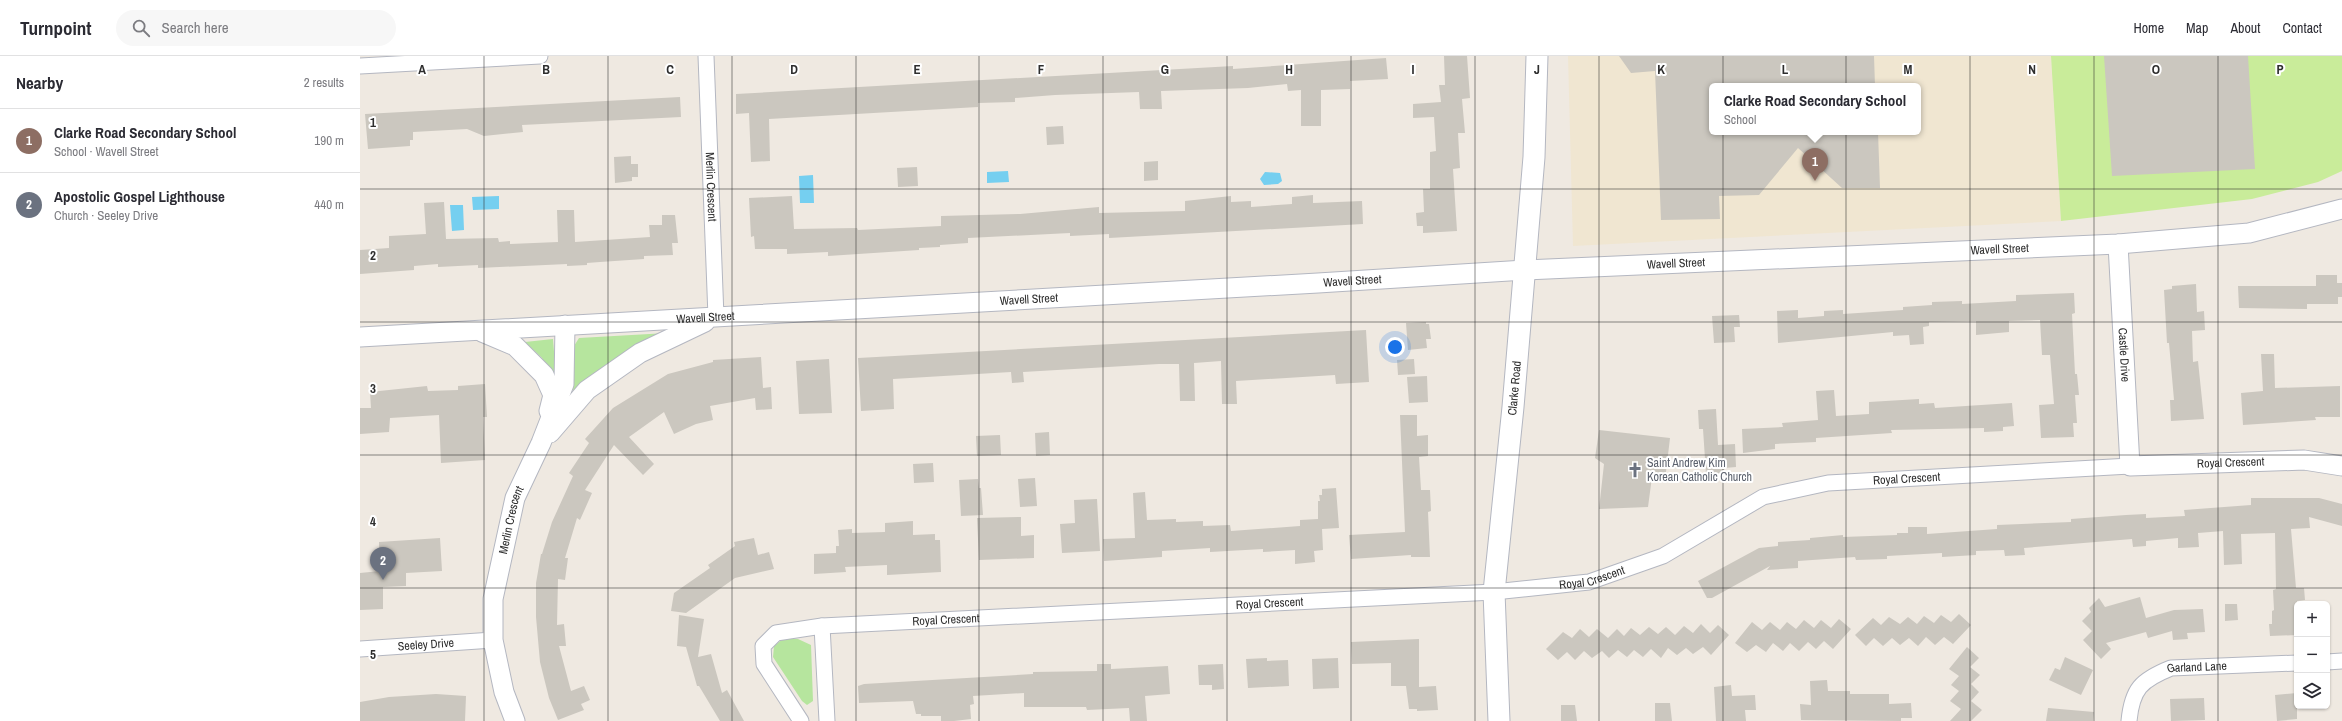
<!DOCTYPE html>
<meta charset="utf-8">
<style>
:root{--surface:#fff;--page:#f7f7f7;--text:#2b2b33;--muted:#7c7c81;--line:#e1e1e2;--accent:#b45309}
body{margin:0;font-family:"Archivo Narrow",sans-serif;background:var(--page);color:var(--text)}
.controls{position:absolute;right:12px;bottom:12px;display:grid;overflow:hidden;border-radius:6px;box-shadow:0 1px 3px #0004}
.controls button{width:36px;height:36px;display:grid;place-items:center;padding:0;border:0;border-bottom:1px solid var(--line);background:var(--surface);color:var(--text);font:20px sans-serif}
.you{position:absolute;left:1035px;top:291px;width:14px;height:14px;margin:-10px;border:3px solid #fff;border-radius:50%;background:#1a73e8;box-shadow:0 0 0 6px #1a73e833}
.badge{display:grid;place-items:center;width:26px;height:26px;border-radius:50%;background:var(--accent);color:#fff;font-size:13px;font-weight:700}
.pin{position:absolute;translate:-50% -33px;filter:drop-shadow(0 1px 2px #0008)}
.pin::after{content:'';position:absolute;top:21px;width:14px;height:12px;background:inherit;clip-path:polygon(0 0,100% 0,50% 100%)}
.popup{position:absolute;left:1349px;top:27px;width:212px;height:52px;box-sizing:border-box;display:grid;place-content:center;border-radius:6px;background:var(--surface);filter:drop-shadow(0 1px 3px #0005);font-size:13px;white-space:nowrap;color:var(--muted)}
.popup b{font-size:15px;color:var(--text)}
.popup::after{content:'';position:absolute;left:50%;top:100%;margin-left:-8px;border:8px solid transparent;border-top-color:var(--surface)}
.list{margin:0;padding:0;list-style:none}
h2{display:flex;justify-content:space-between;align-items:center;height:52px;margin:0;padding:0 16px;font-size:17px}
h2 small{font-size:13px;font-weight:400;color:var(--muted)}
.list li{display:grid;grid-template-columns:26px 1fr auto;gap:12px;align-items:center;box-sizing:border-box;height:64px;padding:0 16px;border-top:1px solid var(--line)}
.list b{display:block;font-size:15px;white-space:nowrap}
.list p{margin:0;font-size:13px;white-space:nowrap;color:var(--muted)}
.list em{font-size:13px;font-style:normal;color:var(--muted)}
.icon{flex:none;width:22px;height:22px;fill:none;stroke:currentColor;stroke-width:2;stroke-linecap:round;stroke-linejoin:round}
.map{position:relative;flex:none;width:1982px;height:665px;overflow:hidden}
header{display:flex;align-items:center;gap:24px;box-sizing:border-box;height:56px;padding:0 20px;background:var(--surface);border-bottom:1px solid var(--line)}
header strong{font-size:19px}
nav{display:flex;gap:22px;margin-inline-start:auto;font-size:14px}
.search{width:280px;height:36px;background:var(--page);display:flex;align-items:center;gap:10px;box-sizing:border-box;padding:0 14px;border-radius:22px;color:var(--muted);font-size:15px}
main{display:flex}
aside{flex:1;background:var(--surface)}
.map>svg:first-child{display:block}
.education{fill:#f0e6d1;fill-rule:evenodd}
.green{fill:#b6e59e}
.pitch{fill:#c9ec9a}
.water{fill:#75cff0}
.building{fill:#cbc7bf}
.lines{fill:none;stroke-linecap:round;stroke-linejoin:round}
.minor-casing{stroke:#b4b7c1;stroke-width:17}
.tertiary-casing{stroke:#b4b7c1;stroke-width:21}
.secondary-casing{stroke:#b4b7c1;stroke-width:23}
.minor{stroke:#fff;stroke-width:15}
.tertiary{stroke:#fff;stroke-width:19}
.secondary{stroke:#fff;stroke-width:21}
.grid{fill:none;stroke:#2e2e2e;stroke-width:1;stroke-opacity:0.55}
.labels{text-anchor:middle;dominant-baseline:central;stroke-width:4;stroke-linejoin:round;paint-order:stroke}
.street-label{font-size:12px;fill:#2e2e2e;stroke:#fff}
.worship-label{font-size:12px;fill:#5b616d;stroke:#fff;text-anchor:start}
.grid-label{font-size:13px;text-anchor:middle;font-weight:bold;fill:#2e2e2e;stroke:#fff;stroke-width:4;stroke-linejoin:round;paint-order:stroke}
</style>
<header>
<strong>Turnpoint</strong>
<div class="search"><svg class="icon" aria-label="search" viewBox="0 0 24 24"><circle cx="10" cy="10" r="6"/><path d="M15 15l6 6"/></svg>Search here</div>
<nav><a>Home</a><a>Map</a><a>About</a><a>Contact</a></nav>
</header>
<main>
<aside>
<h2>Nearby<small>2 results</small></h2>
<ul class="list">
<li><span class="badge" style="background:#8d6e63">1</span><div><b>Clarke Road Secondary School</b><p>School · Wavell Street</p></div><em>190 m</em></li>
<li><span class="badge" style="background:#6b7280">2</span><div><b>Apostolic Gospel Lighthouse</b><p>Church · Seeley Drive</p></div><em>440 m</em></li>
</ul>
</aside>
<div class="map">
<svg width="1982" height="665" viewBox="0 0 1982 665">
<rect width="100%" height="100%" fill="#efe9e1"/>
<path class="education" d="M1208,0H1691L1701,165L1213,190ZM1352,30H1558V76H1352Z"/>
<path class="green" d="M307,277L213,337L214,290L219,282Z
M193,283L197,333L182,302L165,286Z
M424,582L438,583L451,589L453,645L447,649L442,645L413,601L414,590Z"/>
<path class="pitch" d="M1691,0H1982V115L1958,126L1892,143L1701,165Z"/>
<path class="water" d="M648,115L649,126L627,127V116Z
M905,116L920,117L922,125L918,128L904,129L900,123Z
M453,119L454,147H440L439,120Z
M139,140V153L113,154L112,141Z
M90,149H103L104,174L92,175Z"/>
<path class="building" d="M1084,0H1107L1110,42L1102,43L1105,77H1098L1100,112L1093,113L1097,175L1063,177V170H1057L1056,157L1064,156L1063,133H1070V96L1076,95L1074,61L1053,62V48L1081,46L1079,29H1085Z
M1259,0H1514L1515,30H1352V76H1518L1520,132H1482L1438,92L1399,139L1359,140L1360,163L1301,164L1295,15L1271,17Z
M1744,0H1888L1895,113L1752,120Z
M1026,2L1028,23L990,25V33L961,34V70H941V34L928,35L927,28L888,32L801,35L802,53H780L779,36L695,39L655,42V46L618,47V51L409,63L410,105L391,106L389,57L376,58V38L873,10V13Z
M320,41L321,61L162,69L163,76L124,80L107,73L53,76V84H50V90L8,93L5,58Z
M703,70L704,88L687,89L686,71Z
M271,100V108H278V121H272V125L255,127L254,101Z
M798,105V124L784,125V106Z
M557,111L558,130L538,131L537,112Z
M953,139V147L1002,145L1003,168L749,182V178L710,180V177L608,182V187L580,189V191L559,192V194L468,200V196L427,198V193H395L394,180L391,181L389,142L432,140L434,173L497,172L498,174L581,170V160L660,158L739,151V157L825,155V145L871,140V146L891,145V151L932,148V141Z
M84,146L86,183L138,182L139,186L150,185V188L198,186L197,154H214L215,186L290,181L289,169H302V159H315L318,187H312L313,199L284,200V203L240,206L227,207V209L207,210V208L118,212V209L78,211V208L54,210V214L0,218V194L29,192V180L66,178L64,147Z
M1956,219H1977V227H1982V241H1978V248H1947V253L1879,252L1878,230H1956Z
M1836,228L1837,256L1844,255L1845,274L1832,275L1833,306L1838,305L1844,363L1811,365L1810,344H1814L1809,287H1807L1804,234L1812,233V230Z
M1714,237L1715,257L1712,258L1715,318H1717L1719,339H1715L1717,367H1713L1714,381L1681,382L1679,349L1694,348L1690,299H1682L1680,264L1649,265V276L1616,279V265L1569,266V270L1563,271L1564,288L1550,289L1549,279L1533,280V276L1418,287L1417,255L1438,254V262L1464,260V255L1483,254V258L1543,254V251L1572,249V246L1602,245V248L1656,245V239Z
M1379,259L1380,271H1374L1375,286L1354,287L1352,260Z
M1066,266V268H1069L1071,283H1066L1067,292L1048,294L1046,267Z
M1006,274L1009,326L976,328L975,319L876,325L877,348H862L861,305L834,307L835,345H820L819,308H799L663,316L664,326L652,327L651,316L533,323L534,353L501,355L498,302Z
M1901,298H1914L1915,332L1980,330V361H1955L1956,364L1883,369L1881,337L1903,335Z
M401,301L403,332L411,331L412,353L396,354L395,342L350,350L353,364L336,368L314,378L304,356L269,381L294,408L283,419L254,389L225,434L232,437L220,464L217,462L205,502H208L205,524L198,523L197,569L204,568L206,590H199L211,635L224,630L230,644L221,648L224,654L198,664L189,642L180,606L176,561V527L181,498H182L192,466L213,420L209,417L229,387L225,383L253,352L308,318L353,306V304Z
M469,303L472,357L439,358L436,305Z
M1054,303L1055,318L1038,319L1037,304Z
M1067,320L1068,346L1049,347L1047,321Z
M125,328L127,361H123L125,404L81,407L79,359L30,362L29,376L0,378V352H11L10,336L67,330L68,335L98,334V330Z
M1474,334L1476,360L1509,358V346L1559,343V348L1574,347L1575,352L1652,347L1654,370L1643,371V375L1624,376V372L1531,374L1532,377L1456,382V386L1415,388V393L1383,397L1382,373L1423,371L1422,367L1458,364L1456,335Z
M1356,353L1358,389L1375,388L1376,411L1364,412L1365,417L1346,418L1343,373H1339L1338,354Z
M1040,359H1057V380L1068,379V400L1059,401L1061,434H1070L1071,455L1068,456L1070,501H1051V499L991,503L989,479L1045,476Z
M1239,374L1310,382L1305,424L1292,421L1288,451L1239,453L1244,408L1235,402Z
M689,376L690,399L676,400L675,377Z
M640,379L641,399L617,400L616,380Z
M573,407L574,426L554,427L553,408Z
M675,422L677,450L660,451L658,423Z
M618,423L619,432H621L623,459L601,460L599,424Z
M976,432L979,472L962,473L963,494L954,495L955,506L935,508V494L903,496V493L850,496V492L802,495V501L744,505L743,483L775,482L773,437L785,436L787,464L816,463V466L843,465V470L870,469L871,475L940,470V464L958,463V445H960L959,439H962V433Z
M1891,442H1959L1982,448V470L1949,461L1950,472L1931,473L1936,532H1944L1945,544L1937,545V579L1910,580L1909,568H1912V555L1914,554L1913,534L1916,533L1915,477L1881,478L1882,508L1864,509L1863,475L1838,477L1839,491L1818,492V482L1786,485V490L1773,491L1772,483L1664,492L1665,499L1645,500L1644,494L1616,495V499L1582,501V497L1527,500V503L1496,504L1495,501L1438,505V512L1407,514L1410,510L1352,542H1347L1338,525L1399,492L1418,490V486L1450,484V482L1483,479V481L1537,479V477H1548V471H1567V478L1637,473V469L1711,466V463L1766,459L1786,458V462L1825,460L1824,454L1891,449Z
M737,443L740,495L702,497L700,468L715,467L714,444Z
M661,461V480L674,479V502L619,504L617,462Z
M553,465V479L575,478V484H580L581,516L527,519V509L485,511L486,516L454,518V498L476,497V490H479L478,474L492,473V477L525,476V467Z
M80,482L82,515L46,517V530L23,531V553L0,554V517L20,515L19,486Z
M394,482L398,499L409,496L414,513L375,522L326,557L311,555L314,537L350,512L348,509L375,490L374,486Z
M1780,541L1786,562L1814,554L1843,553L1845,576L1827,577L1828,583L1813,584L1812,575L1788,582L1786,576L1746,587L1751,593L1741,603L1723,584L1732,575L1722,565L1731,556L1729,552L1739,542L1745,551Z
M1865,548H1877L1878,564L1865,565Z
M1599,558L1611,569L1593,588L1584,581L1575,589L1566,581L1558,590L1549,582L1540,589L1532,582L1523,590L1514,582L1506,590L1495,579L1513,562L1521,569L1529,561L1540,568L1548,561L1557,568L1564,560L1574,567L1581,559L1591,566Z
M319,559L344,563L338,601L351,598L362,637L367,634L384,665H360L339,630H337L326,591L317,590Z
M1479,563L1491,573L1473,593L1464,585L1456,593L1448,586L1439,595L1430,587L1423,595L1413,587L1406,596L1396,589L1387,596L1375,587L1392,566L1402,574L1410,566L1420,574L1427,566L1436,573L1444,564L1454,572L1461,564L1471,572Z
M1341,568L1350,577L1358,569L1369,579L1351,599L1343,591L1333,598L1326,592L1317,599L1308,592L1301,602L1291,593L1283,601L1274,594L1267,601L1258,594L1249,602L1242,595L1232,602L1224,595L1215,604L1207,596L1198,604L1186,593L1203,576L1212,582L1220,573L1229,581L1237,573L1248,582L1257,573L1264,580L1271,572L1280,579L1289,571L1298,578L1306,571L1315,579L1324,570L1333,577Z
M1059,583V631L1076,630L1078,654L1057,655V653H1049L1046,630H1031V607L992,608L991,586Z
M1607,591L1619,602L1610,611L1620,619L1611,628L1619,636L1611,645L1622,654L1611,665H1590L1601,653L1590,645L1599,635L1591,629L1599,620L1589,613Z
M1705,601L1733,614L1721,639L1689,624L1695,612L1700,614Z
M907,602V605L928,604L929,630L888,632L886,603Z
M978,602L979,632L953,633L952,603Z
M737,608H751V613L808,610L810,638L785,640L787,665H770L769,652L727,654L726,651H664V637L613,640L614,648L610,649L611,663L594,665H581V660H561V658H556L553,645L499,647L498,630L504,628L673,618V616L737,615Z
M863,608L864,633L852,634V629H839L838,609Z
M1467,624L1468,635H1490V638H1529V648L1551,647L1552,662H1541V665L1441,664L1440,648L1451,649L1450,625Z
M1371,629L1372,640L1395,639L1396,654H1385L1386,665H1356L1354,631Z
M1937,637V663L1917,665L1915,639Z
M76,638L106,640L105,665H0V646L29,641Z
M1844,642L1845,664L1811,665L1810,643Z
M1295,647H1310L1312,665H1295Z
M1201,649H1215L1217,665H1201Z
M1688,652L1734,656L1733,665H1686Z"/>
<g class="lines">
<defs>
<g id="minor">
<path id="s1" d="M346,0L356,261"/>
<path d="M0,10L180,0"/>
<path d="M462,570L467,665"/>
<path id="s2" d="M0,593L133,584"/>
<path d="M1967,606L1982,605"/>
<path id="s3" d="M441,665L404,608L403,590L416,577L462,570L1134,536L1229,526L1303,500L1403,441L1468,427L1770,410"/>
<path id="s4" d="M1769,665C1772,633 1781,624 1811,612L1937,607"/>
</g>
<g id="tertiary">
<path id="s5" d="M1758,188L1770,410L1944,404L1982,410"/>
<path d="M122,276L155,290L184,319L193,339L189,355"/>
<path id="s6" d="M0,281L958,227L1165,214L1758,188L1889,177L1982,153"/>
<path d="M190,377L227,334L280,297L345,266"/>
<path id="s7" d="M155,665L144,636L133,584V543L155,442L181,387L204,328L205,269"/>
</g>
<g id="secondary">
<path id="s8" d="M1139,665L1134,536L1153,351L1174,101L1177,0"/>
</g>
</defs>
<use href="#minor" class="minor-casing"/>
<use href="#tertiary" class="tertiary-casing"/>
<use href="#secondary" class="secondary-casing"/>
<use href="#minor" class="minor"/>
<use href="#tertiary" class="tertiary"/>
<use href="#secondary" class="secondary"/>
</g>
<path class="grid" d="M124,0V665M248,0V665M372,0V665M496,0V665M619,0V665M743,0V665M867,0V665M991,0V665M1115,0V665M1239,0V665M1363,0V665M1486,0V665M1610,0V665M1734,0V665M1858,0V665M0,133H1982M0,266H1982M0,399H1982M0,532H1982"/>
<defs>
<symbol id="church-bare" viewBox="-9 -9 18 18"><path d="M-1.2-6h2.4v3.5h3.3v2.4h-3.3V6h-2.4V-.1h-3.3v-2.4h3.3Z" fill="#6b7280" stroke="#fff" stroke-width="2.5" paint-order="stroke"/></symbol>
</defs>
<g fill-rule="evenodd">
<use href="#church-bare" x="1264" y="403" width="22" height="22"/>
</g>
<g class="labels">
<g class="street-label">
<text stroke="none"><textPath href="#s1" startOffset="131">Merlin Crescent</textPath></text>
<text stroke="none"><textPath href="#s6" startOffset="1642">Wavell Street</textPath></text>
<text stroke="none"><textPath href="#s6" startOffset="1318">Wavell Street</textPath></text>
<text stroke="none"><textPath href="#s6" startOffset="994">Wavell Street</textPath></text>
<text stroke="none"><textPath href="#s6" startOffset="670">Wavell Street</textPath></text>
<text stroke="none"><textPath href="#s6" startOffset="346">Wavell Street</textPath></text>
<text stroke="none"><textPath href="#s5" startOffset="111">Castle Drive</textPath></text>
<text stroke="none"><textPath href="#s8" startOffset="334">Clarke Road</textPath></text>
<text stroke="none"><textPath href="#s5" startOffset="323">Royal Crescent</textPath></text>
<text stroke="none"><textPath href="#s3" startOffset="1259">Royal Crescent</textPath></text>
<text stroke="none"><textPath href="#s7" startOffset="206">Merlin Crescent</textPath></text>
<text stroke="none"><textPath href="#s3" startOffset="923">Royal Crescent</textPath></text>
<text stroke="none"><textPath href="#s3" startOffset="599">Royal Crescent</textPath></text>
<text stroke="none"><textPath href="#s3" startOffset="275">Royal Crescent</textPath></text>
<text stroke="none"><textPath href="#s2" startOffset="66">Seeley Drive</textPath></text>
<text stroke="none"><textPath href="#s4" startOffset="99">Garland Lane</textPath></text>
</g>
<g class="worship-label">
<text x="1287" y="407">Saint Andrew Kim<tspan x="1287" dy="14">Korean Catholic Church</tspan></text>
</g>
</g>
<g class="grid-label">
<text x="62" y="18">A</text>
<text x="186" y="18">B</text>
<text x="310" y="18">C</text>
<text x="434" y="18">D</text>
<text x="557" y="18">E</text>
<text x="681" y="18">F</text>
<text x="805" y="18">G</text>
<text x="929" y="18">H</text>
<text x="1053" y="18">I</text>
<text x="1177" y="18">J</text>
<text x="1301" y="18">K</text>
<text x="1425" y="18">L</text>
<text x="1548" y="18">M</text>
<text x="1672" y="18">N</text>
<text x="1796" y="18">O</text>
<text x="1920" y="18">P</text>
<text x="13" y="71">1</text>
<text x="13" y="204">2</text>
<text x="13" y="337">3</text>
<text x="13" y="470">4</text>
<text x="13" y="603">5</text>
</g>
</svg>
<div class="controls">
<button>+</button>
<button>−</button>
<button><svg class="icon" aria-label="layers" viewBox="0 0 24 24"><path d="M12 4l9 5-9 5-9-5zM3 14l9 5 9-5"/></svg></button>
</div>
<div class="you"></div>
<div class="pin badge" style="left:1455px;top:125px;background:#8d6e63">1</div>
<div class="popup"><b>Clarke Road Secondary School</b>School</div>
<div class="pin badge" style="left:23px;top:524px;background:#6b7280">2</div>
</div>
</main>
